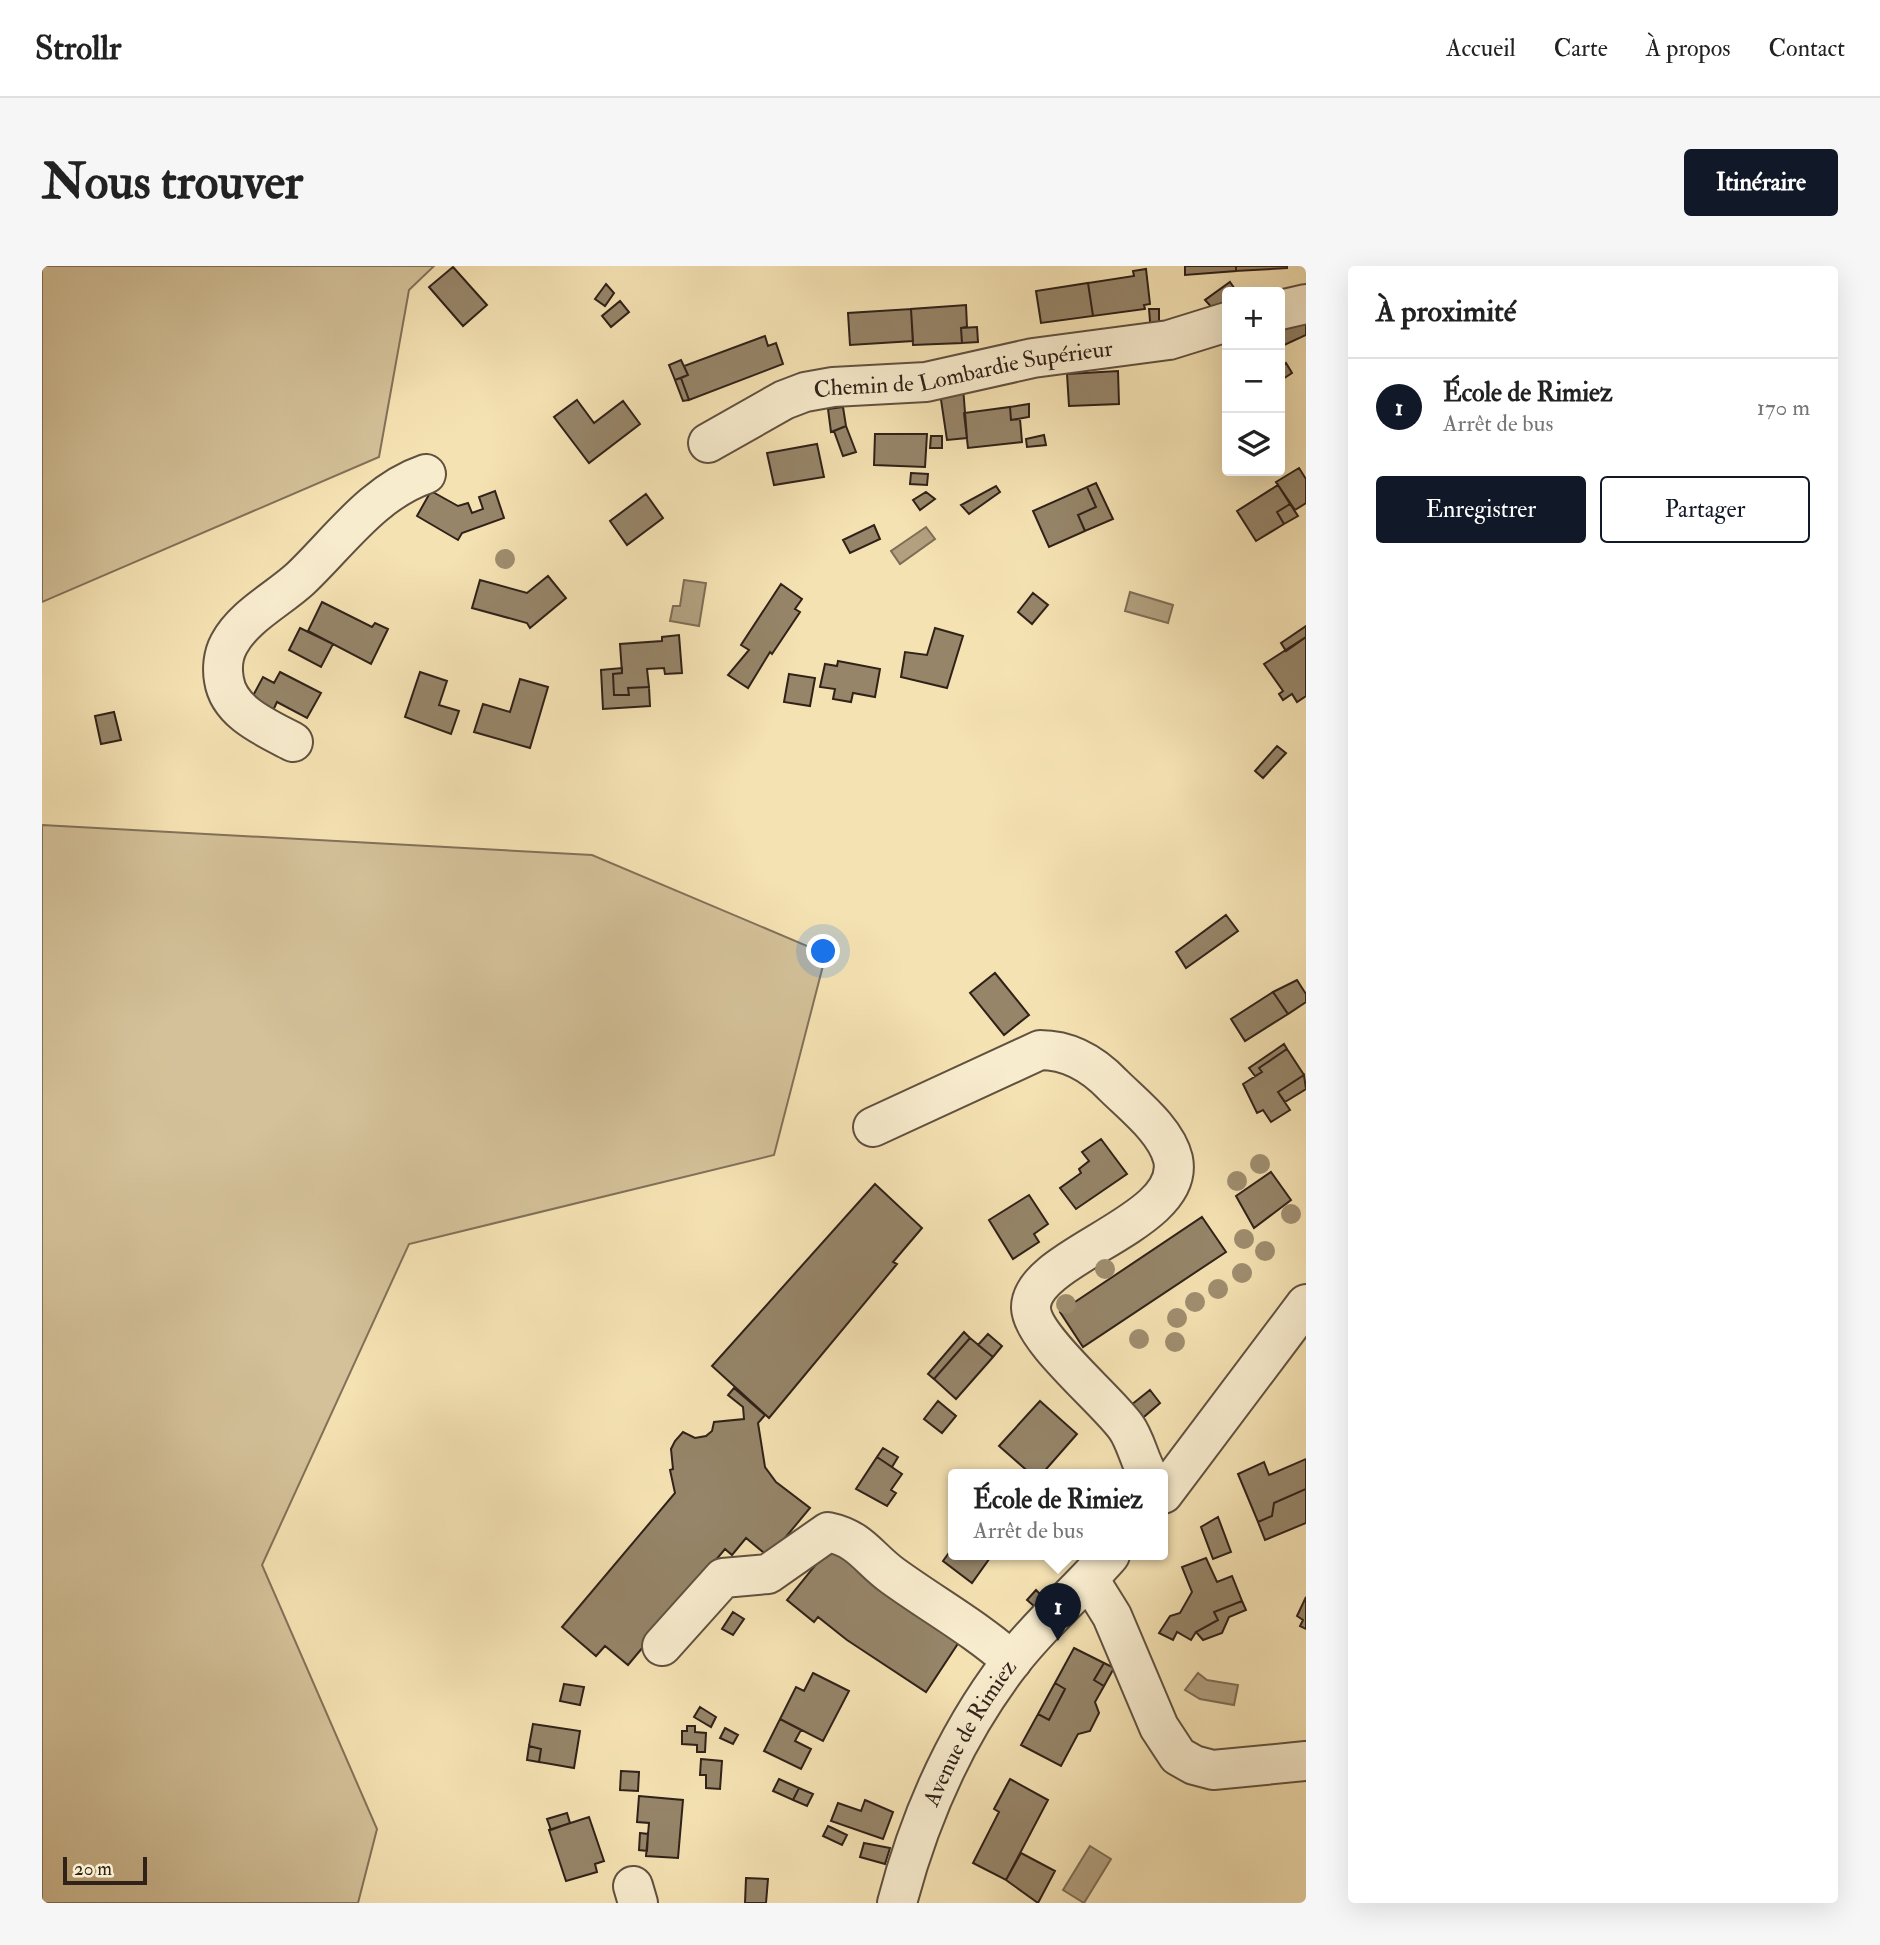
<!DOCTYPE html>
<html lang="fr">
<meta charset="utf-8">
<style>
:root{--surface:#fff;--page:#f6f6f6;--text:#222;--muted:#767676;--line:#e0e0e0;--accent:#111827}
body{margin:0;font-family:"IM FELL Double Pica",serif;background:var(--page);color:var(--text)}
.controls{position:absolute;right:21px;top:21px;display:grid;overflow:hidden;border-radius:7px;box-shadow:0 7px 28px #0002}
.controls button{width:63px;height:63px;display:grid;place-items:center;padding:0;border:0;border-bottom:2px solid var(--line);background:var(--surface);color:var(--text);font:35px sans-serif}
.scale{position:absolute;left:21px;bottom:18px;width:84px;box-sizing:border-box;padding-left:7px;border:4px solid #302119;border-top:0;font-size:19px;line-height:24px;white-space:nowrap;color:#302119;-webkit-text-stroke:5px #f8ecce;paint-order:stroke}
.you{position:absolute;left:782px;top:686px;width:24px;height:24px;margin:-18px;border:5px solid #fff;border-radius:50%;background:#1a73e8;box-shadow:0 0 0 10px #1a73e833}
.badge{display:grid;place-items:center;width:46px;height:46px;border-radius:50%;background:var(--accent);color:#fff;font-size:23px;font-weight:700}
.pin{position:absolute;translate:-50% -58px;filter:drop-shadow(0 2px 4px #0008)}
.pin::after{content:'';position:absolute;top:37px;width:24px;height:21px;background:inherit;clip-path:polygon(0 0,100% 0,50% 100%)}
.popup{position:absolute;left:906px;top:1203px;width:220px;height:91px;box-sizing:border-box;display:grid;place-content:center;border-radius:7px;background:var(--surface);filter:drop-shadow(0 2px 5px #0005);font-size:23px;white-space:nowrap;color:var(--muted)}
.popup b{font-size:26px;color:var(--text)}
.popup::after{content:'';position:absolute;left:50%;top:100%;margin-left:-14px;border:14px solid transparent;border-top-color:var(--surface)}
.list{margin:0;padding:0;list-style:none}
h2{display:flex;justify-content:space-between;align-items:center;height:91px;margin:0;padding:0 28px;font-size:30px}
h2 small{font-size:23px;font-weight:400;color:var(--muted)}
.list li{display:grid;grid-template-columns:46px 1fr auto;gap:21px;align-items:center;box-sizing:border-box;height:98px;padding:0 28px;border-top:2px solid var(--line)}
.list b{display:block;font-size:26px;white-space:nowrap}
.list p{margin:0;font-size:23px;white-space:nowrap;color:var(--muted)}
.list em{font-size:23px;font-style:normal;color:var(--muted)}
.actions{display:flex;gap:14px;padding:21px 28px}
.actions a{flex:1;padding:16px 0;border:2px solid var(--accent);border-radius:7px;text-align:center;font-size:24px;color:var(--accent)}
.actions .main{background:var(--accent);color:#fff}
.icon{flex:none;width:38px;height:38px;fill:none;stroke:currentColor;stroke-width:2;stroke-linecap:round;stroke-linejoin:round}
.map{position:relative;flex:none;width:1264px;height:1637px;overflow:hidden;border-radius:7px}
header{display:flex;align-items:center;gap:42px;box-sizing:border-box;height:98px;padding:0 35px;background:var(--surface);border-bottom:2px solid var(--line)}
header strong{font-size:33px}
nav{display:flex;gap:38px;margin-inline-start:auto;font-size:24px}
.intro{display:flex;align-items:center;justify-content:space-between;box-sizing:border-box;height:168px;padding:0 42px}
h1{margin:0;font-size:49px}
.button{padding:18px 32px;border-radius:7px;background:var(--accent);color:#fff;font-size:24px;font-weight:700}
main{display:flex;gap:42px;padding:0 42px}
aside{flex:1;background:var(--surface);border-radius:7px;box-shadow:0 7px 28px #0002}
.map>svg:first-child{display:block}
.green{fill:#d4c199;stroke:#827159;stroke-width:2}
.water{fill:#b2a07f;stroke:#7e6d56;stroke-width:2}
.building{fill:#968569;stroke:#302119;stroke-width:2}
.lines{fill:none;stroke-linecap:round;stroke-linejoin:round}
.minor-casing{stroke:#615140;stroke-width:42}
.minor{stroke:#f8ecce;stroke-width:38}
.tree{fill:#9f8e70}
.labels{text-anchor:middle;dominant-baseline:central;stroke-width:5;stroke-linejoin:round;paint-order:stroke}
.street-label{font-size:23px;fill:#302119;stroke:#f8ecce}
</style>
<header>
<strong>Strollr</strong>
<nav><a>Accueil</a><a>Carte</a><a>À propos</a><a>Contact</a></nav>
</header>
<div class="intro"><h1>Nous trouver</h1><a class="button">Itinéraire</a></div>
<main>
<div class="map">
<svg width="1264" height="1637" viewBox="0 0 1264 1637">
<rect width="100%" height="100%" fill="#f5e2b3"/>
<filter id="stains"><feTurbulence type="fractalNoise" baseFrequency=".00286" numOctaves="4"/><feColorMatrix values="0 0 0 0 .2 0 0 0 0 .09 0 0 0 0 .02 0 0 0 .5 -.17"/></filter>
<radialGradient id="worn" r=".72"><stop offset=".6" stop-color="#630" stop-opacity="0"/><stop offset="1" stop-color="#630" stop-opacity=".3"/></radialGradient>
<path class="green" d="M0,0H392L367,24L337,191L0,336Z
M0,559L550,589L784,688L732,889L367,978L220,1299L335,1563L316,1637H0Z"/>
<path class="water" d="M884,261L893,273L858,298L849,285Z
M642,314L664,317L657,360L628,355L631,340H638Z
M1088,326L1131,339L1126,357L1083,345Z
M1156,1407L1165,1414L1196,1419L1192,1439L1158,1433L1143,1424Z
M1048,1580L1069,1593L1042,1637L1021,1624Z"/>
<path class="building" d="M1143,0H1194V5L1143,9Z
M1194,0H1245V2L1194,5Z
M411,1L445,39L421,60L387,21Z
M1104,3L1108,38L1102,39L1103,43L1051,50L1046,17L1092,10L1091,5Z
M1188,16L1195,26H1185V35L1172,44L1163,34Z
M1046,17L1051,50L999,57L994,25Z
M564,18L572,27L563,40L553,33Z
M578,35L587,46L569,61L560,50Z
M924,39L925,61L919,62L920,77L871,79L869,43Z
M869,43L871,75L808,79L806,47Z
M1107,43H1117V67H1109Z
M1264,48V69L1238,81V56Z
M935,61L936,76L920,77L919,62Z
M723,70L726,80L734,77L741,98L647,134L639,112L646,109L642,100Z
M639,94L646,109L633,114L627,99Z
M1244,97L1250,107L1238,115V101Z
M1076,105L1077,138L1027,140L1025,108Z
M639,112L647,134L641,135L633,114Z
M921,121L925,172L905,174L898,127Z
M535,134L552,157L581,135L598,158L547,197L512,151Z
M987,138V151L969,154L968,141Z
M801,141L804,160L789,166L786,143Z
M968,141L969,154L978,153L980,176L926,182L922,147Z
M804,160L814,186L801,190L792,165Z
M833,168H885L883,201L832,199Z
M1002,169L1004,179L985,181L984,173Z
M889,170H900V182H888Z
M775,178L782,211L732,219L725,187Z
M1257,202L1264,213V237L1253,244L1234,216Z
M869,207L886,208L885,219L868,218Z
M1054,217L1071,253L1043,265L1036,249L1054,241L1045,221Z
M1236,219L1248,238L1235,246L1242,258L1214,275L1195,245Z
M954,220L958,226L927,248L919,239Z
M1045,221L1054,241L1036,249L1043,265L1007,281L991,245Z
M389,225L416,240L426,237L430,247L441,243L437,231L453,225L462,252L420,267L416,274L375,250Z
M884,226L893,233L878,244L871,234Z
M604,228L621,252L585,279L568,255Z
M1248,238L1256,250L1242,258L1235,246Z
M832,259L838,273L808,287L801,274Z
M506,310L524,332L488,362L485,357L430,342L438,314L485,327Z
M739,318L760,333L753,343L758,346L730,388L728,386L706,422L686,409L707,384L699,379Z
M991,327L1006,339L990,358L976,346Z
M280,336L330,361L333,357L346,363L329,398L266,365Z
M1264,360V371L1244,385L1239,377Z
M258,362L291,378L279,401L247,384Z
M893,362L921,370L905,422L859,411L863,386L885,389Z
M637,369L640,407L623,408L622,402L605,403L607,421L586,422L587,429H572L571,408L580,407L578,378L620,375V371Z
M1264,371V430L1255,436L1250,428L1241,434L1237,428L1241,425L1222,398Z
M796,395L838,403L833,431L811,427L809,436L791,433L793,423L778,421L783,398L795,400Z
M580,402V407L571,408L572,429H587L586,422L607,421L608,440L561,443L559,404Z
M238,406L279,427L265,452L235,436L228,451L206,439L221,411L232,417Z
M378,406L405,415L397,439L417,445L409,468L363,451Z
M747,408L773,412L768,440L742,436Z
M478,413L506,421L488,482L432,466L441,438L468,446Z
M72,446L79,474L59,478L53,450Z
M1235,480L1244,487L1221,512L1213,505Z
M1184,649L1196,665L1144,702L1134,686Z
M953,707L987,749L962,769L928,727Z
M1255,714L1264,728V736L1246,748L1231,726Z
M1231,726L1246,748L1203,775L1189,753Z
M1242,778L1245,783L1217,802L1220,806L1213,810L1207,802Z
M1245,783L1262,809L1236,826L1248,844L1229,856L1221,844L1215,847L1201,818L1220,806L1217,802Z
M1262,809L1264,823L1243,836L1236,826Z
M1059,873L1085,908L1034,943L1018,922L1039,907L1037,903L1047,895L1040,886Z
M1229,906L1249,934L1212,962L1194,930Z
M833,918L880,962L851,996L855,998L727,1152L670,1100Z
M987,929L1006,958L992,968L997,976L971,993L947,954Z
M1160,951L1184,986L1041,1081L1018,1046Z
M922,1066L928,1072L892,1113L886,1108Z
M946,1068L960,1080L951,1091L936,1079Z
M928,1072L951,1091L914,1133L892,1113Z
M692,1122L723,1149L716,1157L723,1201L734,1216L768,1242L727,1291L704,1272L690,1289L683,1283L586,1399L563,1380L554,1390L520,1361L633,1227L628,1204L631,1203L629,1183L633,1175L641,1166L653,1172L664,1170L670,1165L672,1156L702,1153L701,1141L686,1129Z
M1108,1124L1118,1137L1096,1156L1084,1143Z
M896,1135L914,1150L900,1167L882,1153Z
M998,1135L1035,1168L999,1209H990L957,1180Z
M841,1182L856,1191L850,1201L835,1191Z
M835,1191L860,1208L849,1224L854,1227L845,1240L814,1223Z
M1264,1193V1223L1232,1237L1230,1250L1216,1256L1196,1208L1222,1196L1227,1209Z
M1264,1223V1257L1223,1274L1216,1256L1230,1250L1232,1237Z
M1176,1251L1189,1286L1171,1293L1159,1261Z
M792,1276L921,1370L884,1426L805,1374L776,1351L772,1356L745,1334Z
M911,1281V1289H950L930,1317L901,1295Z
M1164,1292L1175,1316L1190,1310L1200,1335L1172,1346L1176,1354L1154,1366L1149,1374L1135,1366L1131,1374L1117,1367L1128,1350L1138,1347L1150,1326L1140,1301Z
M994,1324L1002,1332L993,1341L985,1334Z
M1264,1331V1363L1258,1360L1261,1354L1255,1350Z
M1200,1335L1204,1344L1187,1351L1180,1367L1161,1374L1154,1366L1176,1354L1172,1346Z
M691,1346L702,1353L691,1369L680,1363Z
M1032,1382L1062,1397L1052,1414L1062,1420L1053,1436L1057,1447L1048,1465L1036,1468L1019,1500L979,1479L996,1448L1007,1454L1023,1423L1013,1417Z
M1062,1397L1072,1402L1062,1420L1052,1414Z
M771,1407L807,1425L781,1475L738,1453L754,1421L762,1425Z
M1013,1417L1023,1423L1007,1454L996,1448Z
M522,1418L542,1421L538,1439L518,1435Z
M658,1441L674,1451L669,1461L652,1451Z
M738,1453L759,1464L753,1475L769,1483L759,1503L722,1485Z
M491,1458L538,1465L532,1502L497,1496L499,1483L487,1480Z
M645,1460H653V1466L664,1467L663,1486H655V1479L640,1478V1465H645Z
M683,1462L696,1469L691,1478L678,1472Z
M487,1480L499,1483L497,1496L485,1494Z
M659,1493L680,1495L678,1523L664,1522V1509H658Z
M579,1505L597,1506L596,1525L578,1524Z
M737,1513L757,1522L751,1534L731,1525Z
M968,1513L1006,1534L964,1614L931,1597L957,1546L952,1543Z
M757,1522L771,1528L765,1540L751,1534Z
M597,1530L641,1534L636,1592L604,1590L607,1557L595,1556Z
M823,1534L851,1546L841,1573L789,1555L796,1537L819,1545Z
M525,1547L528,1557L509,1564L505,1553Z
M547,1551L562,1595L553,1598L555,1606L524,1615L507,1564Z
M786,1560L805,1569L800,1579L781,1570Z
M598,1567L606,1568L605,1585L597,1584Z
M822,1577L848,1582L843,1598L818,1591Z
M979,1587L1013,1605L996,1637L964,1614Z
M704,1612L726,1613L724,1637H703Z"/>
<g class="lines">
<defs>
<g id="minor">
<path d="M1238,44L1264,38"/>
<path id="s1" d="M666,177L742,134L763,126L791,121L884,116L991,92L1127,74L1185,56"/>
<path d="M251,476C225,462 187,447 182,414C180,403 181,389 187,378C202,350 235,334 258,313C297,276 331,226 384,208"/>
<path d="M831,861L998,784C1027,784 1051,798 1071,819C1091,839 1124,864 1131,893C1145,958 988,989 989,1042C990,1073 1064,1133 1084,1161C1094,1175 1097,1194 1106,1209"/>
<path d="M1121,1228L1264,1038"/>
<path d="M1047,1313L1070,1350L1117,1461L1136,1490L1152,1499L1171,1504L1264,1495"/>
<path d="M620,1380L681,1312L726,1308L786,1266C819,1273 826,1292 851,1310C891,1339 933,1362 970,1395"/>
<path d="M591,1620L596,1637"/>
<path id="s2" d="M855,1637C878,1549 913,1469 969,1396C998,1358 1036,1326 1068,1289"/>
</g>
</defs>
<use href="#minor" class="minor-casing"/>
<use href="#minor" class="minor"/>
</g>
<g class="tree">
<circle cx="463" cy="293" r="10"/>
<circle cx="1218" cy="898" r="10"/>
<circle cx="1195" cy="915" r="10"/>
<circle cx="1249" cy="948" r="10"/>
<circle cx="1202" cy="973" r="10"/>
<circle cx="1223" cy="985" r="10"/>
<circle cx="1063" cy="1003" r="10"/>
<circle cx="1200" cy="1007" r="10"/>
<circle cx="1176" cy="1023" r="10"/>
<circle cx="1153" cy="1036" r="10"/>
<circle cx="1024" cy="1038" r="10"/>
<circle cx="1135" cy="1052" r="10"/>
<circle cx="1097" cy="1073" r="10"/>
<circle cx="1133" cy="1076" r="10"/>
</g>
<g class="labels">
<g class="street-label">
<text stroke="none"><textPath href="#s1" startOffset="270">Chemin de Lombardie Supérieur</textPath></text>
<text stroke="none"><textPath href="#s2" startOffset="186">Avenue de Rimiez</textPath></text>
</g>
</g>
<rect width="100%" height="100%" filter="url(#stains)"/>
<rect width="100%" height="100%" fill="url(#worn)"/>
</svg>
<div class="controls">
<button>+</button>
<button>−</button>
<button><svg class="icon" aria-label="layers" viewBox="0 0 24 24"><path d="M12 4l9 5-9 5-9-5zM3 14l9 5 9-5"/></svg></button>
</div>
<div class="scale">20 m</div>
<div class="you"></div>
<div class="pin badge" style="left:1016px;top:1375px">1</div>
<div class="popup"><b>École de Rimiez</b>Arrêt de bus</div>
</div>
<aside>
<h2>À proximité<small></small></h2>
<ul class="list">
<li><span class="badge">1</span><div><b>École de Rimiez</b><p>Arrêt de bus</p></div><em>170 m</em></li>
</ul>
<div class="actions"><a class="main">Enregistrer</a><a>Partager</a></div>
</aside>
</main>
